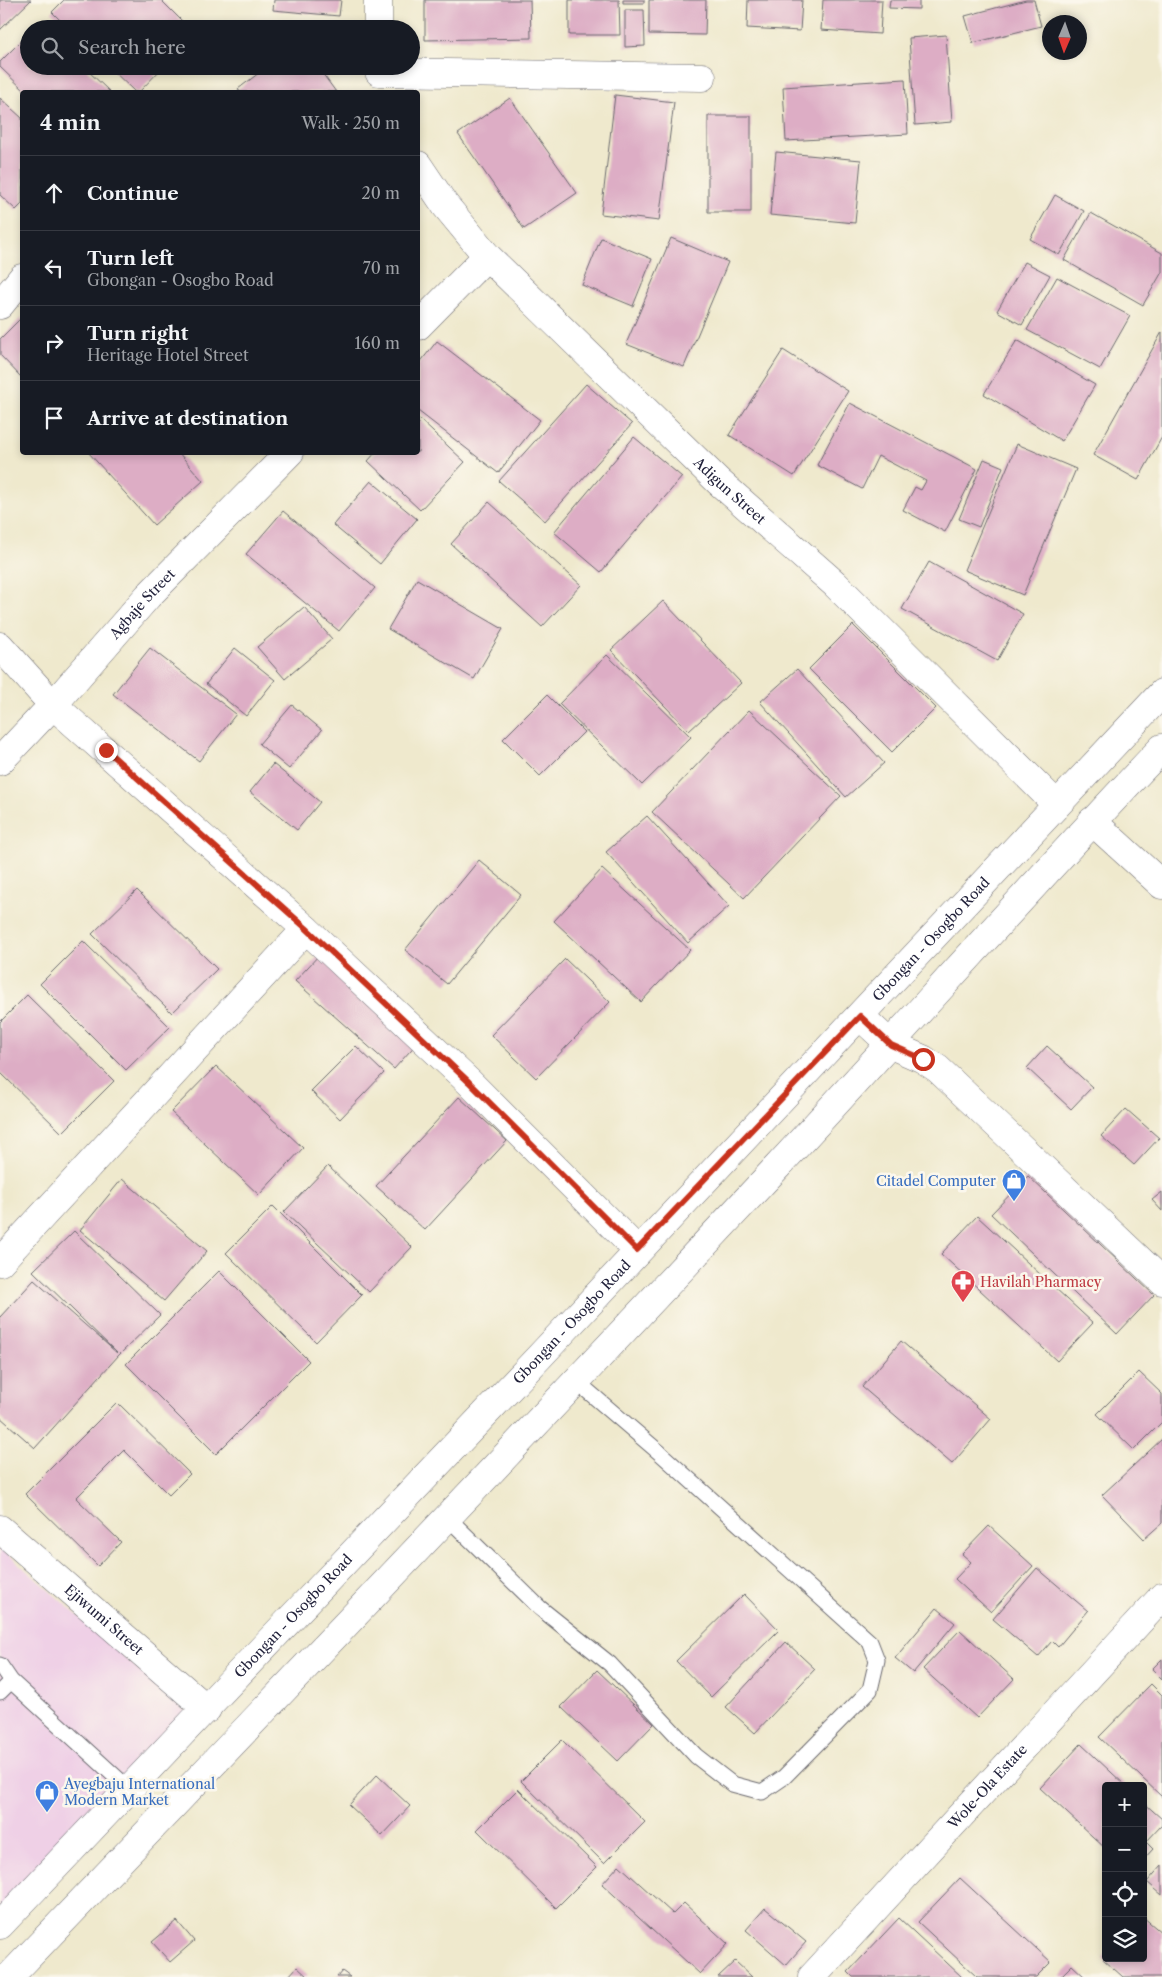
<!DOCTYPE html>
<meta charset="utf-8">
<style>
:root{--surface:#171b24;--page:#20242c;--text:#f1f3f6;--muted:#9ea1a6;--line:#363941}
body{margin:0;font-family:"Libre Caslon Text",serif;background:var(--page);color:var(--text)}
.controls{position:absolute;right:15px;bottom:15px;display:grid;overflow:hidden;border-radius:5px;box-shadow:0 2px 8px #0003}
.controls button{width:45px;height:45px;display:grid;place-items:center;padding:0;border:0;border-bottom:1px solid var(--line);background:var(--surface);color:var(--text);font:25px sans-serif}
.compass{position:absolute;left:1042px;top:15px;width:45px;height:45px;border-radius:50%;background:var(--surface);box-shadow:0 2px 8px #0003;rotate:182deg}
.stop{position:absolute;width:15px;height:15px;margin:-11px;border:4px solid #c8321e;border-radius:50%;background:#fff}
.stop.end{background:#c8321e;border-color:#fff;box-shadow:0 1px 5px #0008}
.list{margin:0;padding:0;list-style:none}
h2{display:flex;justify-content:space-between;align-items:center;height:65px;margin:0;padding:0 20px;font-size:21px}
h2 small{font-size:16px;font-weight:400;color:var(--muted)}
.list li{display:grid;grid-template-columns:32px 1fr auto;gap:15px;align-items:center;box-sizing:border-box;height:75px;padding:0 20px;border-top:1px solid var(--line)}
.list b{display:block;font-size:19px;white-space:nowrap}
.list p{margin:0;font-size:16px;white-space:nowrap;color:var(--muted)}
.list em{font-size:16px;font-style:normal;color:var(--muted)}
.icon{flex:none;width:28px;height:28px;fill:none;stroke:currentColor;stroke-width:2;stroke-linecap:round;stroke-linejoin:round}
.map{position:relative;flex:none;width:1162px;height:1977px;overflow:hidden}
.search{position:absolute;background:var(--surface);box-shadow:0 2px 8px #0003;left:20px;top:20px;width:400px;height:55px;display:flex;align-items:center;gap:12px;box-sizing:border-box;padding:0 18px;border-radius:28px;color:var(--muted);font-size:19px}
.panel{position:absolute;background:var(--surface);box-shadow:0 2px 8px #0003;left:20px;top:90px;width:400px;height:365px;border-radius:5px}
.map>svg:first-child{display:block}
.built{fill:#efd0e6}
.building{fill:#ddadc5}
.lines{fill:none;stroke-linecap:round;stroke-linejoin:round}
.service-casing{stroke:#6a686e;stroke-width:17}
.minor-casing{stroke:#6a686e;stroke-width:29}
.primary-casing{stroke:#6a686e;stroke-width:29}
.service{stroke:#fff;stroke-width:15}
.minor{stroke:#fff;stroke-width:28}
.primary{stroke:#fff;stroke-width:28}
.route{stroke:#c8321e;stroke-width:6}
.labels{text-anchor:middle;dominant-baseline:central;stroke-width:5;stroke-linejoin:round;paint-order:stroke}
.street-label{font-size:14px;fill:#22223b;stroke:#fbf7ec}
.shop-label{font-size:14px;fill:#366cbe;stroke:#fbf7ec;text-anchor:end}
.health-label{font-size:14px;fill:#be3a42;stroke:#fbf7ec;text-anchor:start}
</style>
<div class="map">
<svg width="1162" height="1977" viewBox="0 0 1162 1977">
<rect width="100%" height="100%" fill="#fbf7ec"/>
<filter id="ink" filterUnits="userSpaceOnUse"><feTurbulence type="fractalNoise" baseFrequency=".02" numOctaves="2"/><feDisplacementMap in="SourceGraphic" scale="10" xChannelSelector="R" yChannelSelector="G"/><feConvolveMatrix kernelMatrix="1 2 1 2 8 2 1 2 1" color-interpolation-filters="sRGB"/></filter>
<filter id="wash" filterUnits="userSpaceOnUse"><feTurbulence type="fractalNoise" baseFrequency=".0096" numOctaves="4" result="noise"/><feDisplacementMap in="SourceGraphic" scale="20" xChannelSelector="R" yChannelSelector="G"/><feGaussianBlur stdDeviation="1.12" result="paint"/><feColorMatrix in="noise" values="0 0 0 0 0 0 0 0 0 0 0 0 0 0 0 0 0 1.4 0 .05"/><feComposite in="paint" operator="in"/></filter>
<g filter="url(#wash)">
<rect width="100%" height="100%" fill="#efe9cd"/>
<path class="built" d="M0,1547L190,1715L0,1912Z"/>
<g id="blocks">
<path class="building" d="M0,0H31L0,30Z
M64,0H161L190,29H69L52,12Z
M274,0H341L339,16L273,10Z
M425,0H530L531,38L425,40Z
M569,0H619L620,35H569Z
M623,0H644V3H623Z
M649,0H706L705,35L649,34Z
M748,0H802L800,31L747,28Z
M823,0H882L880,34L821,30Z
M890,0H919V9L889,8Z
M1026,0H1034L1041,26L973,43L965,16Z
M625,10H644L645,46L625,47Z
M29,33V66H83L110,92H26L0,67V62Z
M946,35L952,122L915,125L909,38Z
M108,66H164L139,92H135Z
M268,66H317L336,92H240L238,89Z
M905,79L908,134L786,141L783,87Z
M615,95L674,102L659,221L601,214Z
M0,98L22,118V204L16,210L0,195Z
M510,98L577,193L524,229L458,134Z
M708,116H751V212H708Z
M776,152L861,160L855,223L770,215Z
M1055,195L1084,211L1059,255L1030,239Z
M1091,213L1162,253V272L1143,305L1064,260Z
M601,238L652,259L633,306L582,285Z
M671,238L728,262L684,367L626,344Z
M1025,262L1050,275L1022,325L997,311Z
M1057,277L1130,316L1100,369L1027,330Z
M22,317V378L0,355V339Z
M1162,332V437L1138,480L1093,455Z
M1017,340L1095,385L1062,441L984,394Z
M437,341L540,420L498,473L418,411V365Z
M783,350L848,391L794,476L729,435Z
M586,384L632,424L545,521L499,481Z
M850,403L977,469L945,532L903,510L915,487L921,490L926,481L878,456L862,489L817,465Z
M418,418L465,462L420,510L368,461L376,452H418Z
M634,437L682,477L601,572L554,532Z
M1017,444L1076,469L1023,595L964,570Z
M88,452H178L203,481L154,525Z
M984,459L1003,467L979,527L959,519Z
M371,481L417,519L380,564L333,525Z
M489,502L581,585L542,627L451,544Z
M283,511L375,588L339,631L246,554Z
M929,562L1023,614L997,661L902,609Z
M417,579L503,629L474,679L388,629Z
M663,601L741,683L689,731L611,650Z
M304,607L332,639L285,679L257,647Z
M853,625L936,708L892,752L809,669Z
M150,648L236,714L199,761L113,694Z
M235,648L275,680L246,716L206,684Z
M607,655L691,737L642,785L559,704Z
M797,669L884,763L846,797L760,702Z
M547,695L584,732L540,776L503,739Z
M292,705L322,730L289,769L259,744Z
M749,710L841,796L744,898L652,812Z
M273,764L320,802L297,830L250,792Z
M647,816L729,906L688,943L606,852Z
M479,860L521,895L447,984L405,950Z
M602,869L690,950L641,1002L554,921Z
M137,890L217,969L172,1013L92,934Z
M83,941L170,1027L126,1070L40,984Z
M320,954L418,1042L394,1069L295,981Z
M565,959L610,1002L536,1078L491,1035Z
M27,995L114,1081L62,1133L0,1072V1022Z
M356,1046L384,1073L340,1119L311,1091Z
M1047,1046L1092,1087L1071,1109L1027,1068Z
M216,1066L303,1148L259,1195L171,1112Z
M459,1097L507,1141L425,1230L376,1186Z
M1126,1109L1159,1138L1134,1165L1101,1136Z
M328,1166L412,1247L369,1292L284,1212Z
M1028,1176L1154,1295L1117,1334L991,1214Z
M122,1179L207,1251L164,1301L80,1230Z
M1162,1192V1211L1152,1200Z
M273,1206L362,1295L316,1342L226,1253Z
M977,1216L1093,1323L1057,1361L941,1254Z
M74,1231L160,1315L119,1355L35,1448L0,1417V1317L34,1280L117,1353L33,1271Z
M219,1271L309,1361L216,1454L126,1364Z
M901,1341L991,1419L952,1464L862,1387Z
M1139,1372L1162,1394V1422L1134,1450L1097,1414Z
M117,1402L190,1474L169,1495L124,1450L76,1498L121,1542L98,1566L25,1494Z
M1162,1439V1523L1144,1539L1102,1495Z
M989,1526L1033,1566L991,1612L955,1579L971,1562L962,1554Z
M1037,1568L1088,1611L1058,1647L1052,1641L1038,1657L993,1619Z
M744,1594L779,1630L711,1697L676,1661Z
M937,1608L955,1623L913,1673L895,1658Z
M960,1630L1014,1679L977,1718L923,1669Z
M786,1642L815,1669L755,1733L726,1707Z
M1162,1659V1679L1152,1669Z
M597,1670L654,1724L618,1761L561,1707Z
M1151,1684L1162,1695V1797L1099,1737Z
M562,1740L645,1822L604,1863L521,1781Z
M1081,1744L1126,1786H1106V1849L1040,1788Z
M377,1775L410,1806L382,1836L349,1805Z
M518,1789L597,1867L556,1908L477,1830Z
M1143,1802L1162,1819V1825L1146,1842L1153,1849L1143,1860Z
M619,1865L673,1914L684,1903L728,1944L700,1974L602,1884Z
M1162,1865V1895L1147,1882Z
M960,1878L1051,1962L1036,1977H977L918,1922Z
M765,1908L806,1942L786,1965L746,1930Z
M1143,1917L1162,1933V1977H1123L1103,1959L1106,1955V1958H1143Z
M899,1918L962,1977H853L848,1972Z
M177,1921L194,1941L170,1962L152,1942Z
M735,1961L752,1977H718Z
M1072,1965L1085,1977H1060Z
M297,1967L308,1977H288Z
M342,1971L350,1977H337Z"/>
</g>
</g>
<g filter="url(#ink)">
<use href="#blocks" fill-opacity="0" stroke="#6a686e" stroke-width="1"/>
<g class="lines">
<defs>
<path id="service" d="M447,1517L540,1608L610,1664L696,1756L732,1784L762,1792L784,1777L870,1690L877,1660L870,1642L660,1453L576,1381
M0,1665L11,1681L130,1790
M0,1692L11,1681"/>
<g id="minor">
<path d="M378,0V29"/>
<path d="M379,72L702,77"/>
<path id="s1" d="M418,165L445,205L487,256L719,482L835,584L1056,804"/>
<path d="M0,305L22,278"/>
<path d="M418,326L487,256"/>
<path d="M0,646L53,705L306,929L469,1082L637,1250"/>
<path id="s2" d="M0,761L53,705L148,596L290,452"/>
<path d="M1092,821L1162,885"/>
<path d="M860,1016L891,1045L923,1059L938,1069L1162,1281"/>
<path d="M0,1262L306,929"/>
<path id="s3" d="M0,1529L207,1709"/>
<path id="s4" d="M812,1977L1162,1597"/>
</g>
<g id="primary">
<path id="s5" d="M0,1925L541,1355L1162,693"/>
<path d="M9,1977C267,1708 524,1438 778,1166C907,1027 1031,885 1162,748"/>
</g>
</defs>
<use href="#service" class="service-casing"/>
<use href="#minor" class="minor-casing"/>
<use href="#primary" class="primary-casing"/>
<use href="#service" class="service"/>
<use href="#minor" class="minor"/>
<use href="#primary" class="primary"/>
</g>
</g>
<g class="lines" filter="url(#ink)">
<path class="route" d="M106,750L306,928L469,1082L637,1250L860,1016L891,1045L923,1059"/>
</g>
<defs>
<symbol id="shop-pin" viewBox="-11 -11 22 30"><path d="M0 17L-7.5 6A9.5 9.5 0 1 1 7.5 6Z" fill="#3f7fe0" stroke="#fbf7ec"/><path d="M-5-2.5h2.3a2.7 3.5 0 0 1 5.4 0H5L5.5 6h-11ZM-1.5-2.5h3a1.5 2.3 0 0 0-3 0Z" fill="#fff"/></symbol>
<symbol id="pharmacy-pin" viewBox="-11 -11 22 30"><path d="M0 17L-7.5 6A9.5 9.5 0 1 1 7.5 6Z" fill="#e0444e" stroke="#fbf7ec"/><path d="M-2-6h4v4h4v4h-4v4h-4v-4h-4v-4h4Z" fill="#fff"/></symbol>
</defs>
<g fill-rule="evenodd">
<use href="#shop-pin" x="1000" y="1167" width="28" height="38"/>
<use href="#pharmacy-pin" x="949" y="1268" width="28" height="38"/>
<use href="#shop-pin" x="33" y="1778" width="28" height="38"/>
</g>
<g class="labels">
<g class="street-label">
<text stroke="none"><textPath href="#s1" startOffset="452">Adigun Street</textPath></text>
<text stroke="none"><textPath href="#s2" startOffset="212">Agbaje Street</textPath></text>
<text stroke="none"><textPath href="#s5" startOffset="1356">Gbongan - Osogbo Road</textPath></text>
<text stroke="none"><textPath href="#s5" startOffset="831">Gbongan - Osogbo Road</textPath></text>
<text stroke="none"><textPath href="#s5" startOffset="426">Gbongan - Osogbo Road</textPath></text>
<text stroke="none"><textPath href="#s3" startOffset="138">Ejiwumi Street</textPath></text>
<text stroke="none"><textPath href="#s4" startOffset="259">Wole-Ola Estate</textPath></text>
</g>
<g class="shop-label">
<text x="996" y="1181">Citadel Computer</text>
<text x="64" y="1784" text-anchor="start">Ayegbaju International<tspan x="64" dy="16">Modern Market</tspan></text>
</g>
<g class="health-label">
<text x="980" y="1282">Havilah Pharmacy</text>
</g>
</g>
</svg>
<div class="controls">
<button>+</button>
<button>−</button>
<button><svg class="icon" aria-label="locate" viewBox="0 0 24 24"><circle cx="12" cy="12" r="6"/><path d="M12 2v4M12 18v4M2 12h4M18 12h4"/></svg></button>
<button><svg class="icon" aria-label="layers" viewBox="0 0 24 24"><path d="M12 4l9 5-9 5-9-5zM3 14l9 5 9-5"/></svg></button>
</div>
<svg class="compass" viewBox="-18 -18 36 36"><path d="M0-13l5 13h-10z" fill="#e53935"/><path d="M0 13l5-13h-10z" fill="#9ea1a6"/></svg>
<div class="stop" style="left:923px;top:1059px"></div>
<div class="stop end" style="left:106px;top:750px"></div>
<div class="search"><svg class="icon" aria-label="search" viewBox="0 0 24 24"><circle cx="10" cy="10" r="6"/><path d="M15 15l6 6"/></svg>Search here</div>
<section class="panel">
<h2>4 min<small>Walk · 250 m</small></h2>
<ul class="list">
<li><svg class="icon" aria-label="ahead" viewBox="0 0 24 24"><path d="M12 20V5M6 11l6-6 6 6"/></svg><div><b>Continue</b></div><em>20 m</em></li>
<li><svg class="icon" aria-label="left" viewBox="0 0 24 24"><path d="M17 20v-9H6M10 6l-5 5 5 5"/></svg><div><b>Turn left</b><p>Gbongan - Osogbo Road</p></div><em>70 m</em></li>
<li><svg class="icon" aria-label="right" viewBox="0 0 24 24"><path d="M7 20v-9h11M14 6l5 5-5 5"/></svg><div><b>Turn right</b><p>Heritage Hotel Street</p></div><em>160 m</em></li>
<li><svg class="icon" aria-label="arrive" viewBox="0 0 24 24"><path d="M6 21V4h12l-3 4 3 4H6"/></svg><div><b>Arrive at destination</b></div></li>
</ul>
</section>
</div>
